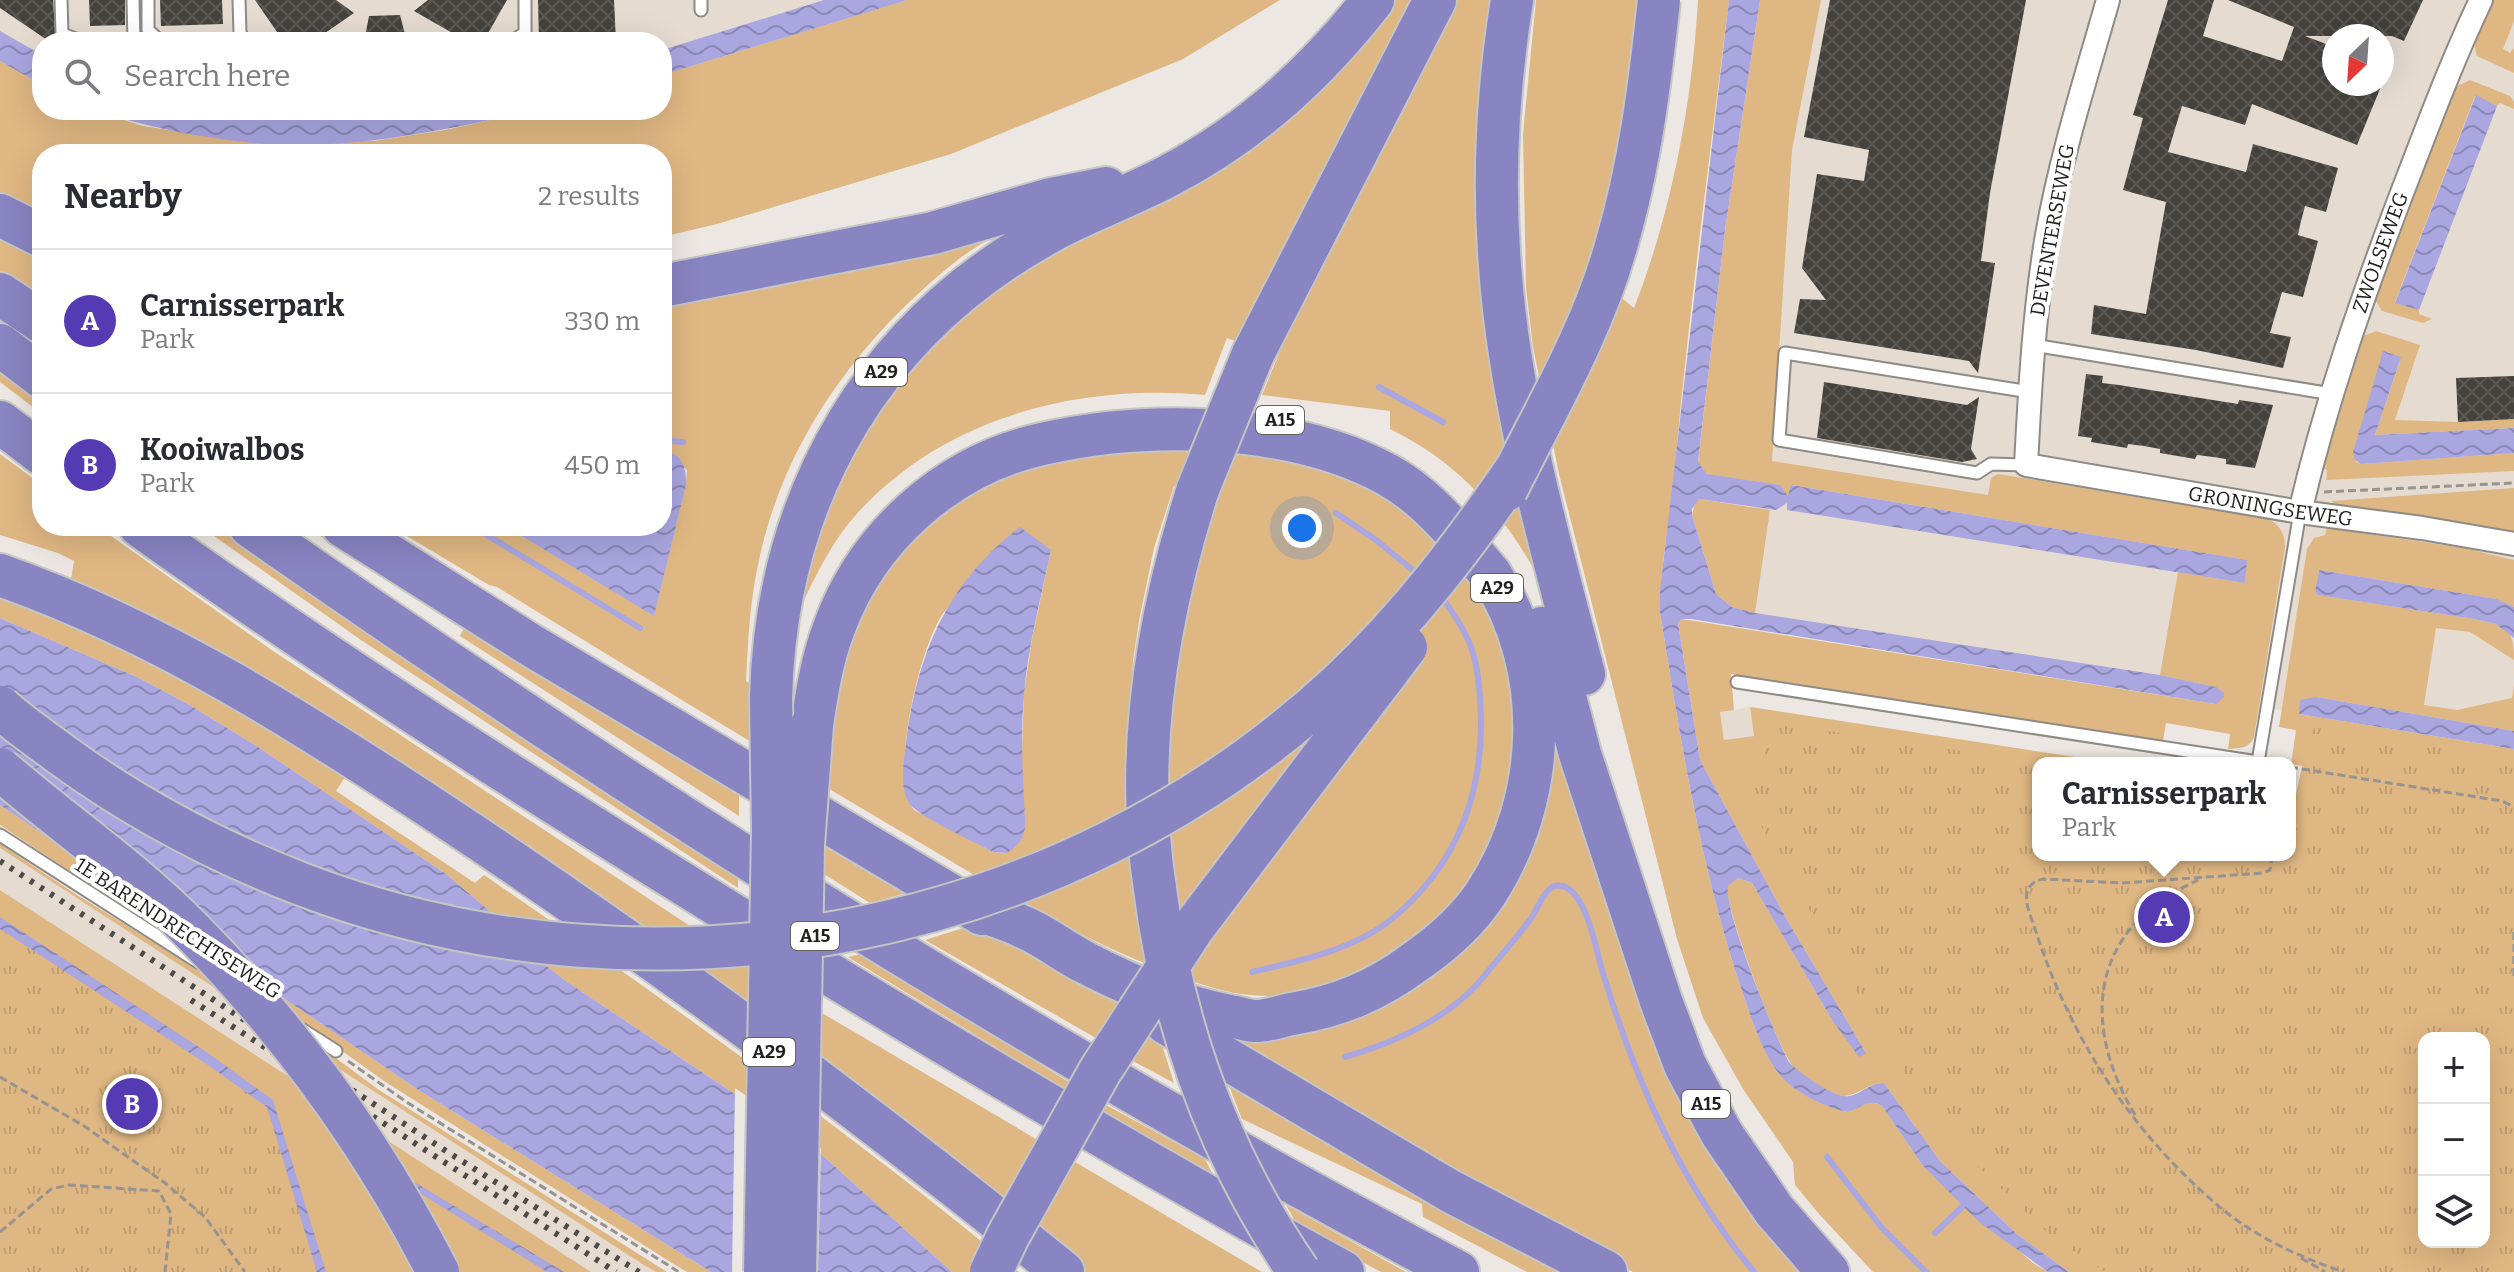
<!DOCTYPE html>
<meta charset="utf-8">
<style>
:root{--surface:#fff;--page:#f7f7f7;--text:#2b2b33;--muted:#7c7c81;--line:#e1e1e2;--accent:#543bb3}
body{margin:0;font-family:Bitter,serif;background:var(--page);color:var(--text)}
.controls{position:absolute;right:24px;bottom:24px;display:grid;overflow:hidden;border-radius:16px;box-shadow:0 8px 32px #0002}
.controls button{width:72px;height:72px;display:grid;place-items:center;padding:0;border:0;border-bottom:2px solid var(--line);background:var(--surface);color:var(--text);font:40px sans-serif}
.compass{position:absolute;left:2322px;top:24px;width:72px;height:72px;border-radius:50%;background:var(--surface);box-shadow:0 8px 32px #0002;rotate:205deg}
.you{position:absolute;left:1302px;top:528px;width:28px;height:28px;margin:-20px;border:6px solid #fff;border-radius:50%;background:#1a73e8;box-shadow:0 0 0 12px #1a73e833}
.badge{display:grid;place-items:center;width:52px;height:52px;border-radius:50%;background:var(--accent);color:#fff;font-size:26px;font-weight:700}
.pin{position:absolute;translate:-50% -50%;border:4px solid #fff;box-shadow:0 2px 8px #0006}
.popup{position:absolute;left:2032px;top:757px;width:264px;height:104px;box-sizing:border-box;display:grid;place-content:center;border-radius:16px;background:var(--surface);filter:drop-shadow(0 2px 6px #0005);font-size:26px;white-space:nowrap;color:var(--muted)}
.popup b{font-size:30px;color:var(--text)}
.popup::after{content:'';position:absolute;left:50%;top:100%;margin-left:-16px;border:16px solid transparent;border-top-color:var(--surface)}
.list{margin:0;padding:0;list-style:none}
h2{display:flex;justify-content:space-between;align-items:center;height:104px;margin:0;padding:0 32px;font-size:34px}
h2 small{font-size:26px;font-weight:400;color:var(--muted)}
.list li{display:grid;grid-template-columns:52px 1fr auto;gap:24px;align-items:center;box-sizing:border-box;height:144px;padding:0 32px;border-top:2px solid var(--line)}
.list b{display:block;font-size:30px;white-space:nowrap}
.list p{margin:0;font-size:26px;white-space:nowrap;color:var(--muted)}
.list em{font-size:26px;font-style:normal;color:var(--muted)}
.icon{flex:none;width:44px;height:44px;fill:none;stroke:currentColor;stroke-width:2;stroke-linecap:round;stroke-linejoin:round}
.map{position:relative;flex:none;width:2514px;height:1272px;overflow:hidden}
.search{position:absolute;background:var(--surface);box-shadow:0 8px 32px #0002;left:32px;top:32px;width:640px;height:88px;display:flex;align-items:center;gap:20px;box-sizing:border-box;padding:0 28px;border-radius:32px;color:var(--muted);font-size:30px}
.panel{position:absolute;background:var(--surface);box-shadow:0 8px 32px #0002;left:32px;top:144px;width:640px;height:392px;border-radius:32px}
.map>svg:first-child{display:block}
.built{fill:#e5dbd0;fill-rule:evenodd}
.green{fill:#dfb783;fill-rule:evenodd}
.park{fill:url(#park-tufts);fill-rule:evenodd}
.water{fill:url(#water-waves)}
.pier{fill:#ece7e2}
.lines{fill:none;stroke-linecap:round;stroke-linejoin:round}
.stream{stroke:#a9a6e0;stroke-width:6}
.building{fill:url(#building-cross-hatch)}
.lane-casing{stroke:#8e8a85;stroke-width:15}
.street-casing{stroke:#8e8a85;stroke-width:26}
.highway-casing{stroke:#c5c5c4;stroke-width:46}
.path{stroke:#979390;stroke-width:3;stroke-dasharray:8 4;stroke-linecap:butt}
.lane{stroke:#fff;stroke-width:11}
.street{stroke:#fff;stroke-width:22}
.highway{stroke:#8984c2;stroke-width:42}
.rail{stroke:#4d4b49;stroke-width:6;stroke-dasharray:4 8;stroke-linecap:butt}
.highway-bridge-casing{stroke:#c5c5c4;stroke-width:46;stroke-linecap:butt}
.highway-bridge{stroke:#8984c2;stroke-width:42}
.labels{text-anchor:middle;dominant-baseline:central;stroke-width:8;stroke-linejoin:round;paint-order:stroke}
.shield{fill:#fff;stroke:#646362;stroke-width:2}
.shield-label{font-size:18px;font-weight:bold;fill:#21201e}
.street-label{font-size:20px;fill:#21201e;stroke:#fff}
</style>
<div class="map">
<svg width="2514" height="1272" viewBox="0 0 2514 1272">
<defs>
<pattern id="park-tufts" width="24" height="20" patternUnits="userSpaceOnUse" patternTransform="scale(2)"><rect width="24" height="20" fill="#dfb783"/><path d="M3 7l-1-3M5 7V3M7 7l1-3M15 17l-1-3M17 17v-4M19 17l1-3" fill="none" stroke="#bf9d71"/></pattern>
<pattern id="water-waves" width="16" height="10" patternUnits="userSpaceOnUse" patternTransform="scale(2)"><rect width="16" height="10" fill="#a9a6e0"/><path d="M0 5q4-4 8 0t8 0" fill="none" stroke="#8987b5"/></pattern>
<pattern id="building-cross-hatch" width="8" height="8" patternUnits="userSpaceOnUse" patternTransform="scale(2)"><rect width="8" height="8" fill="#45423d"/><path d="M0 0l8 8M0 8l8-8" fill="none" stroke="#5d5a56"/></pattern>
</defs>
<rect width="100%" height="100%" fill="#ece7e2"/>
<path class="built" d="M0,0H1056L662,85V42H42V66L0,46Z
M1815,0H2514V746L1745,627L1780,170ZM2334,36H2382V84H2334Z
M249,110H458L365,121Z
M1750,707L1755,736L1724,740L1720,712Z
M0,848L336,1067L656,1272H591L428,1169L0,890Z"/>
<path class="green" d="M907,0H1280L1183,59L951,154L717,224L662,237V154H42V217L0,196V61L42,85V110H92L143,126L233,140L374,141L445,130L536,110H662V75Z
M1391,0H1410L1390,43L1235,341L1227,338L1205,395C1077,383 941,418 854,517C833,541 818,571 804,600L808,556L821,519L867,429L912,369L979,303Z
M1453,0H1490L1483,58L1537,575C1503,512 1455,460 1390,429V411L1262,395L1283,344L1277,341Z
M1536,0H1636C1628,91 1616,183 1585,269L1634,308C1672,211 1692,104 1698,0H1729C1710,155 1689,310 1675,466C1671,515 1660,563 1660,612C1680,736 1699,860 1738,979C1749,1010 1759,1047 1779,1074C1789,1086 1830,1108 1846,1112C1859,1109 1869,1097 1882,1106L1923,1166L2033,1263L2048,1272H1873L1819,1214L1795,1185L1793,1162L1743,1089L1703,1018L1677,939L1559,474L1533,347L1526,288L1523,134Z
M1760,0H1821L1792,150L1772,461L1988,495L1991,478L1998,474L2264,518C2278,522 2285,532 2285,547L2254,737C2249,749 2240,748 2228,749L2230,734L2166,723L2163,741L1731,674L1734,710L1720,712L1724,740L1754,736L1750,707L2114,763H2038V855L2314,1272H2069L2017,1234L1940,1161L1884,1083C1867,1082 1855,1100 1838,1095C1824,1090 1801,1076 1792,1065C1778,1049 1724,905 1727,886L1738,878L1752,883L1832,1020L1866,1053L1786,918L1700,760L1678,623L1682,619L2216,704V687L2160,675L2178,572L2245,583L2246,560L1792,485L1789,497L1707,474L1698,463L1725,230Z
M2493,0H2514V21L2503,49L2510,53L2514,48V73L2477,56C2470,36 2484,19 2493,0Z
M2470,80L2510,96L2514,102V109L2500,103L2497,106L2475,96L2395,302L2419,310V314L2432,319L2423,323L2382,311L2374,298L2411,193L2455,87Z
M1012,226C995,236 976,246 960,258C863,334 785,437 759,560C750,600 748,640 746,681L829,736C843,652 859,593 919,530C969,478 1037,463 1106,454C1263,434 1438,472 1497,638C1508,670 1516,704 1515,738C1514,753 1516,770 1513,784C1509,803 1494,844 1485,859C1478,872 1467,884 1458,897C1451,905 1445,917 1438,924C1427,935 1412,942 1400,950C1387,958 1375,969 1361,975C1327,992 1288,999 1250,995C1227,993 1205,986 1184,978C1093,947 1011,897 929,848C784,763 641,675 497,587L489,585L390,526H505L654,615L686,484L687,470L669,452L662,451V298ZM1174,486L1212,491L1166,710L1165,817L1128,744L1133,660L1139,621L1154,548ZM1051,550L1032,639L1024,693L1022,749L1007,853L993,852L914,810C889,777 920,642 945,611C950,604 963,599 971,595C998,580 1024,565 1051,550Z
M0,237L42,255V301L0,272Z
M2376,331L2420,345L2395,420L2458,422L2514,419V428L2375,435L2401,358L2355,461L2361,464L2514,453V471L2326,480L2327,470L2322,468L2358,342L2363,336Z
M0,370L42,401V414L0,382Z
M0,454L42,485V526H97L273,651L822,1013L1262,1272H1081L1006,1215L69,591L74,561L58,553L0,535Z
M2514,488V533L2337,506L2331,501Z
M1699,499L1770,510L1755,613L1732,607L1716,594L1692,515L1695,503Z
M200,526H216L336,611L738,873V888L361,640Z
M304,526H322L739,779V816L460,636L465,626Z
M2327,528L2464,548L2514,560V607L2497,599L2319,570L2315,591L2319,595L2474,619C2506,626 2514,626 2514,660L2470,632L2436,628L2424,705L2457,710L2512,698L2514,685V731L2316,697L2299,714L2514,749V801L2497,796L2291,764L2296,730L2279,727L2307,549L2314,538L2325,535Z
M0,591L113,636L348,772L336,791L475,883L484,875C667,1001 847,1130 1019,1272H952L811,1145L563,979L522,946L485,907L446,874L255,745L188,704L137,677L0,618Z
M1548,703C1568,769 1588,835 1608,902C1631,976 1653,1050 1690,1118C1720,1174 1756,1224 1799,1272H1633L1452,1173L1190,1017L1250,1029L1460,949Z
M0,805L417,1089L711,1272H687L672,1263L384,1081L338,1048L0,825Z
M825,835L918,890L870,903L824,874Z
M0,844L77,895L222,984L238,1003L0,848Z
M0,890L591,1272H294L0,949Z
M979,923L1123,1005L1101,1041L925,940Z
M862,954L1075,1086L1071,1093L848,957Z
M1151,1028L1157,1029L1174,1083L1131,1060Z
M321,1047L379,1090L667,1272H656L644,1265L336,1067Z
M1225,1076L1582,1272H1527L1423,1217L1422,1204L1242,1119Z
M1106,1105L1205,1159L1215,1179L1102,1111Z
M1286,1205L1406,1272H1381L1299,1228Z"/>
<path class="park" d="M1763,721L2042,763H2038V855H2290V795L2296,794L2308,740L2315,727L2514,761V1272H2105L2051,1236L1967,1156L1909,1081L1743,795L1750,775L1764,756ZM2424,1038H2484V1242H2424Z
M0,929L208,1065L267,1107L317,1272H0Z"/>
<path class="water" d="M824,0H907L662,75V50Z
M1729,0H1760L1725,230L1698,462L1707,474L1780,485L1788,496L1791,485L2247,560L2245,583L1787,510V503L1776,510L1699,499L1692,509V515L1716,594L1732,607L1755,613L2160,675L2216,687L2224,693V697L2216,704L1691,619H1682L1678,623L1700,760L1786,918L1866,1053L1859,1057L1832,1020L1752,883L1738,878L1728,886C1723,909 1775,1036 1789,1062C1798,1072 1835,1099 1849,1096C1862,1094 1870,1082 1884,1083L1940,1161L2017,1234L2069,1272H2048L1979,1222L1923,1166L1882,1106C1869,1097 1860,1109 1847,1112C1825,1107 1793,1092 1779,1074C1759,1048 1749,1010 1738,979C1699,860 1680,736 1660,612V590Z
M0,31L42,55V85L0,61Z
M2476,95L2497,106L2419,310L2395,303Z
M92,110H202L228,116L325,117L400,110H536C472,124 409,138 344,143C328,144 311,147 295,146C226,143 157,130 92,110Z
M2383,351L2401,357L2375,435L2514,428V453L2361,464L2355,460L2353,452Z
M662,451C682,452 687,468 686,485L654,616L505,526H662Z
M1020,527L1051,550C1041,598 1028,646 1024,695C1021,730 1022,765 1024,800C1025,825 1030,838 1007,853L993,852C977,843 917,816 909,803C899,787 904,761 906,743C917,654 947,583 1020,527Z
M2319,570L2497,599L2514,607V638L2496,624L2474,619L2318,595L2315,591Z
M0,618L137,677L188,704L255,745L446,874L485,907L522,946L563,979L811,1145L952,1272H711L417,1089L0,805Z
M2316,697L2514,731V749L2299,714L2300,700Z
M0,917L205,1051L273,1100L326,1272H317L267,1107L208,1065L0,929Z
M411,1180L564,1272H547L418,1192Z"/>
<path class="pier" d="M735,1088L821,1148L818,1272H732Z"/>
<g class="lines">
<path class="stream" d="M1379,387L1443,422
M662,440L683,442
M1336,513L1376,540L1420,576
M472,526L640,628
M1252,972C1299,961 1354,950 1393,918C1455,866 1482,798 1481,719C1480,695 1479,670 1471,647C1464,628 1452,611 1440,595
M1345,1057C1396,1042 1452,1017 1485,975C1500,956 1517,938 1531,918C1538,909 1541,895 1551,888C1554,885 1557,885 1562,886C1586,891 1596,949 1602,970C1635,1080 1680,1183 1754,1272
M1827,1157L1882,1228L1926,1272
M1935,1233L1962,1207"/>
</g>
<path class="building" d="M0,0H53L56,42H50L0,8Z
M89,0H125V25L90,26Z
M160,0H222L223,24L161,26Z
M255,0H336L354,13L312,42H284Z
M428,0H507L483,42H468L414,11Z
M538,0H614L616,42H539Z
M1830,0H2026L1990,193L1981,261L1995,263L1978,373L1969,361L1794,333L1800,299L1826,300L1802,268L1817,174L1864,181L1869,150L1804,137Z
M2168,0H2214L2203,36L2282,61L2294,27L2228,0H2423L2404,41L2392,36H2305L2334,47V84H2382L2357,145L2252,104L2245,125L2182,106L2168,152L2246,172L2253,144L2338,168L2326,212L2305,206L2301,221L2298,235L2318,241L2303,297L2282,292L2270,333L2291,337L2283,368L2196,350L2091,334L2094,305L2146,314L2166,202L2123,190L2143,118L2133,115Z
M400,15L407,42H364L369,16Z
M2086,374L2103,376L2102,383L2119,385L2238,404L2239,400L2273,405L2255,468L2226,464V459L2213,457L2197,455L2195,459L2160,453V449L2144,446L2128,444L2127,448L2091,442L2092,438L2078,436Z
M2514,376V419L2458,422L2456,378Z
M1824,382L1967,405L1979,397L1971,449L1977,459L1962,462L1817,438Z"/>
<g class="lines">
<defs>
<path id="lane" d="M61,0L62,34L84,42
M133,0L134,42
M148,0V30L161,42
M239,0L240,32L244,42
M701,0V10
M511,42L525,33V0
M2033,345L2332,394
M2026,465L1991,464L1977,473L1779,440L1785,353L2030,392
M1737,682L2258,762L2300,512
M0,835L198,962
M303,1030L336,1051"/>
<g id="street">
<path id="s1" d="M2108,0C2086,78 2061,155 2047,235C2034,312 2030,388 2026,465L2300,512L2422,528L2514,544"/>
<path id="s2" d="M2300,512C2325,405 2361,301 2400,198C2426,131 2450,65 2481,0"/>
</g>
<path id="highway" d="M1512,0C1498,87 1493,177 1500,266C1510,404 1549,541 1584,674
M0,215L42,236
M662,286L933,233L1051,199L1106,188
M0,294L42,322
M0,345L42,377
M1253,354L1435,0
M0,422L42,454
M140,526C312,649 489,763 669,875C890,1013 1114,1146 1343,1272
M250,526C638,798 1039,1051 1458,1272
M343,526L529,644L982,914
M0,575C160,631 303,723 444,816C658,957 863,1111 1063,1272
M1542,628L1560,678L1580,754L1661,1001L1685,1065L1722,1134L1774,1210L1828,1272
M771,698C776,493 876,323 1059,227C1094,209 1132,195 1168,176C1249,134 1317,72 1373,0
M812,725C817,692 822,659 834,628C867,537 947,465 1042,444C1147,420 1291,422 1388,475C1420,493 1444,519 1468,547C1475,557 1484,566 1491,575C1552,670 1547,799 1486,893C1469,919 1441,944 1415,962C1376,991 1339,1006 1292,1014C1281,1016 1268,1021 1256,1021C1248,1021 1238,1017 1230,1016C1179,1006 1132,987 1086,963C1064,952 1045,936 1023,927C1007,919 989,914 972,908
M1155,889C1134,754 1157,617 1198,489
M1166,1023L1450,1191L1606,1272"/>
</defs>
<use href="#lane" class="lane-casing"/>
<use href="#street" class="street-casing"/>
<use href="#highway" class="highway-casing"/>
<path class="path" d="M2324,492L2514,483
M2290,767L2502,801L2514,807
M2272,855L2270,870L2263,873L2123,883L2043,879C2016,885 2029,911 2035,929C2068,1032 2126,1124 2207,1196C2247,1233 2293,1255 2344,1272
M2514,932V977
M348,1061L408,1103L679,1272
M0,1077L84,1126L165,1183L205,1217L245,1272
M2135,1115C2094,1046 2083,965 2151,908C2165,896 2182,888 2198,880
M0,1232L51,1189L69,1185L159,1191L171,1214L165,1272
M2301,1258L2325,1272"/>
<use href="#lane" class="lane"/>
<use href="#street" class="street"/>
<use href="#highway" class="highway"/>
<path class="rail" d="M0,861L446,1151L639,1272
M191,1000L616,1272"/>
<defs>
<path id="highway-bridge" d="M1198,489L1253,354
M1506,490C1545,411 1592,332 1616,246C1640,165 1650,83 1659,0
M0,707C19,725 41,739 62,755C136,809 216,851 301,884C653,1018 1065,940 1341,682C1410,617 1466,543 1519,465
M0,769C62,823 132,870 190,929C290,1030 374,1147 438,1272
M1155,889C1173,1027 1220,1157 1299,1272
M765,1272L773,831L771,698
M795,1272L803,845L812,725
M991,1272L1008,1236L1100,1071L1193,928L1406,647"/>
</defs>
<use href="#highway-bridge" class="highway-bridge-casing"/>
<use href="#highway-bridge" class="highway-bridge"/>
</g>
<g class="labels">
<g class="shield">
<rect x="855" y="358" width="52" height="28" rx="6"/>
<rect x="1256" y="406" width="48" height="28" rx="6"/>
<rect x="1471" y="574" width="52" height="28" rx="6"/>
<rect x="791" y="922" width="48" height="28" rx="6"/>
<rect x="743" y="1038" width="52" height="28" rx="6"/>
<rect x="1682" y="1090" width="48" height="28" rx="6"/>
</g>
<g class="shield-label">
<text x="881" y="372">A29</text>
<text x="1280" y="420">A15</text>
<text x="1497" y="588">A29</text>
<text x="815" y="936">A15</text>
<text x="769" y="1052">A29</text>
<text x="1706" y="1104">A15</text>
</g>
<g class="street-label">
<text transform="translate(2052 230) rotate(-80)">DEVENTERSEWEG</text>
<text stroke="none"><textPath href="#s2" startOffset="272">ZWOLSEWEG</textPath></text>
<text stroke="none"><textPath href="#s1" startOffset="722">GRONINGSEWEG</textPath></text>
<text transform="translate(178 928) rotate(33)">1E BARENDRECHTSEWEG</text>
</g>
</g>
</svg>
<div class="controls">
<button>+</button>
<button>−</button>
<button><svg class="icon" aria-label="layers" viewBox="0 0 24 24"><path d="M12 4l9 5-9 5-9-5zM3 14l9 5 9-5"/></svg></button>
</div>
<svg class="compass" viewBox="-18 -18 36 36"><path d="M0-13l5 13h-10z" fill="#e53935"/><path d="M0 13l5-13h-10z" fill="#7c7c81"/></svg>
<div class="you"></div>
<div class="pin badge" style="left:2164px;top:917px">A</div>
<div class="popup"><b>Carnisserpark</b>Park</div>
<div class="pin badge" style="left:132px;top:1104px">B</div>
<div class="search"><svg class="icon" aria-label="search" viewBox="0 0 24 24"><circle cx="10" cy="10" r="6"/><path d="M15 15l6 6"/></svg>Search here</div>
<section class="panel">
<h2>Nearby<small>2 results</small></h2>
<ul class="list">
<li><span class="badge">A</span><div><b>Carnisserpark</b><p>Park</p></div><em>330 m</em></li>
<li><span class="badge">B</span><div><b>Kooiwalbos</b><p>Park</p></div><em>450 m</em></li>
</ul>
</section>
</div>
